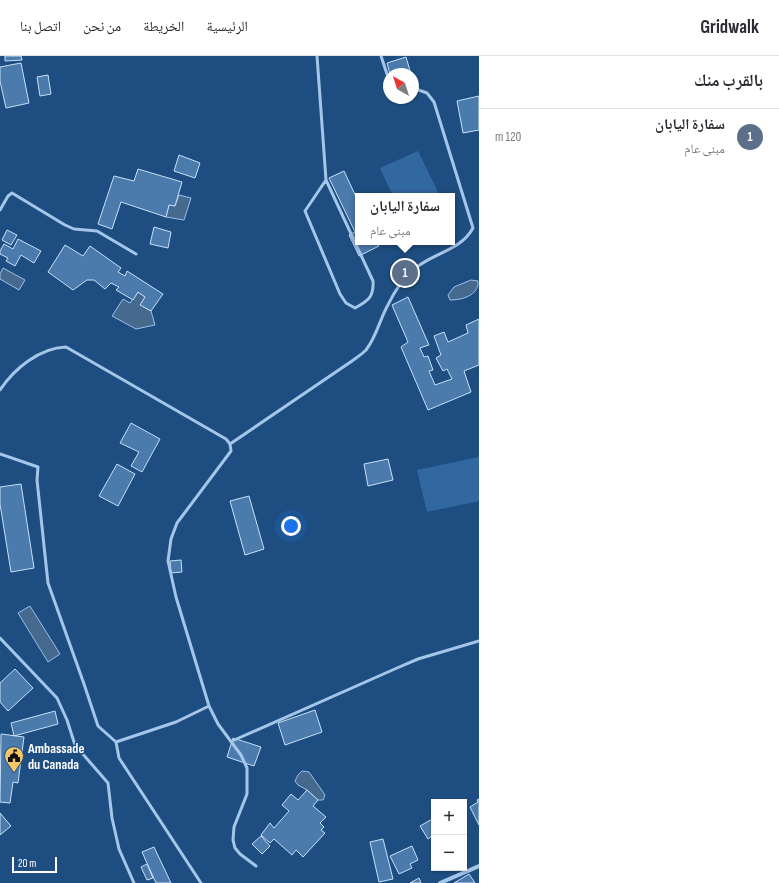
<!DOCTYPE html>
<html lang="ar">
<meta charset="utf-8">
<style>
:root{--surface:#fff;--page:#f2f2f3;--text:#2b2b33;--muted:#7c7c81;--line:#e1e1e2;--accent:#0f766e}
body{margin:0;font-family:"Sofia Sans Condensed","Noto Naskh Arabic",sans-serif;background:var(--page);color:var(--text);direction:rtl}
.controls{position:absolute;right:12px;bottom:12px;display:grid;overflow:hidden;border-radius:0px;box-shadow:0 1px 3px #0004}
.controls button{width:36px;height:36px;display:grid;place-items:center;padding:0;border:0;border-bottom:1px solid var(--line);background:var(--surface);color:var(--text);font:20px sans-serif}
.compass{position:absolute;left:383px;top:12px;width:36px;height:36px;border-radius:50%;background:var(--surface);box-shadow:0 1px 3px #0004;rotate:321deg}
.scale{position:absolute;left:12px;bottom:10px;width:45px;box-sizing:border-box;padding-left:4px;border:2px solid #fff;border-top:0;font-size:11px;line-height:14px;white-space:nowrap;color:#fff;-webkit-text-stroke:3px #1e4e81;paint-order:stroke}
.you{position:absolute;left:291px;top:470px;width:14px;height:14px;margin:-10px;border:3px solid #fff;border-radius:50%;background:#1a73e8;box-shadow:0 0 0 6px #1a73e833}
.badge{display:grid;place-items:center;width:26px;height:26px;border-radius:50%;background:var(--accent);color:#fff;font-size:13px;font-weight:700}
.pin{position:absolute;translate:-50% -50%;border:2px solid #fff;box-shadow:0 1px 4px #0006}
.popup{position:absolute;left:355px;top:137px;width:100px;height:52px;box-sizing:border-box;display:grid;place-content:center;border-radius:0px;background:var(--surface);filter:drop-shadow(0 1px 3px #0005);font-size:13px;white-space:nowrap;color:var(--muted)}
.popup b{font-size:15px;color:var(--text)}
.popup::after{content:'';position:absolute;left:50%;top:100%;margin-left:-8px;border:8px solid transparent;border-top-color:var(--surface)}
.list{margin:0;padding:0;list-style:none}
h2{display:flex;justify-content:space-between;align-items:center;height:52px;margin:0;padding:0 16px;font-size:17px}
h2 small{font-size:13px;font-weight:400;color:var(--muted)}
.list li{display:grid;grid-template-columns:26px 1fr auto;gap:12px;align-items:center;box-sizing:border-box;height:56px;padding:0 16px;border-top:1px solid var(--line)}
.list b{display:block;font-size:15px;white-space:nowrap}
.list p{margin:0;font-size:13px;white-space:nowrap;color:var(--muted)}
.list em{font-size:13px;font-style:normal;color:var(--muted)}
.map{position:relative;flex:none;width:479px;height:827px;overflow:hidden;direction:ltr}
header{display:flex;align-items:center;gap:24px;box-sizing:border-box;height:56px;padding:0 20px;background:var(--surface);border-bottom:1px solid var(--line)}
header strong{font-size:19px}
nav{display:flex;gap:22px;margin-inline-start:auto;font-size:14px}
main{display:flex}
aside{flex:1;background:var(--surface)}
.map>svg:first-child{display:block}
.green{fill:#3268a0}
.water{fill:#46698e;stroke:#97c1ea}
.building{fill:#4b7bac;stroke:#c8dff7}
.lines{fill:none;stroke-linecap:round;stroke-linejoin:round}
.service{stroke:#a4c6e9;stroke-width:3}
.minor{stroke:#a4c6e9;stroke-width:4}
.labels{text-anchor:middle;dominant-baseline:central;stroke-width:3;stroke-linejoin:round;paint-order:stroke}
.poi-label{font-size:14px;font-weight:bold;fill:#fff;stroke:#1e4e81;text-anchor:start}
</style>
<header>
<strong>Gridwalk</strong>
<nav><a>الرئيسية</a><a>الخريطة</a><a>من نحن</a><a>اتصل بنا</a></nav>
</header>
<main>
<aside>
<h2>بالقرب منك<small></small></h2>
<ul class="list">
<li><span class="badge" style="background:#5c6f8a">1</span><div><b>سفارة اليابان</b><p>مبنى عام</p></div><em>120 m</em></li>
</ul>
</aside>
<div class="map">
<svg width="479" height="827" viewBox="0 0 479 827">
<rect width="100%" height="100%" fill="#1e4e81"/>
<path class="green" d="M418,95L440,140H393L380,112Z
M479,401V445L427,456L417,414Z"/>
<path class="water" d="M179,139L191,142L184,164L166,161L169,149L175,150Z
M3,212L25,224L19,234L0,223V218Z
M471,224L478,225C479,240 461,244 450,244L448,239L454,231Z
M138,236L145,241L141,249L151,255L155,269L136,273L112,260L123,243L130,247Z
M30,550L60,598L48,606L18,557Z
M302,715L309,716L325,739L323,744H318L307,734L298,729L295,725L298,719Z"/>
<path class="building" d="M5,0H21L22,4L5,5Z
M406,1L411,18H390L387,7Z
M21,7L29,47L6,52L0,25V11Z
M48,19L51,38L40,40L37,21Z
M479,40V74L463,77L457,45Z
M179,99L200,107L195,122L174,115Z
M138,113L182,126L175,150L169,149L166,161L121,146L112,173L98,168L114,120L134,125Z
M344,115L358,145V186H377L379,190L359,200L349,179L355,176L329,122Z
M154,171L171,176L168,192L150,188Z
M7,174L17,179L11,189L2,184Z
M18,183L41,195L34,207L21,199L15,210L6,205L8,202L0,198V195L4,188L13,193Z
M65,189L83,200L90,190L121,212L118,216L125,220L127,215L163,238L151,255L140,249L145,241L138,236L133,244L116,234L119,231L111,227L105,233L94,224H87L73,234L48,216Z
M408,241L429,289L420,292L424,301L428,300L433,314L429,315L435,329L452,323L447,313L443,315L436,302L441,299L434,280L444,276L448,286L468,277L466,269L479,263V309L464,315L471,336L428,354L401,291L408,286L392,249Z
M131,367L160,383L142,416L131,410L139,396L120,387Z
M388,403L393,424L368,430L364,408Z
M117,408L135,418L118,450L99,440Z
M21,428L34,512L11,516L0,448V431Z
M249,440L264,493L245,499L230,445Z
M181,504L182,516L171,517L170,505Z
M15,613L33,632L8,655L0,646V627Z
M315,654L322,676L285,689L278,667Z
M55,655L58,668L14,680L11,667Z
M1,678L24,681L18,727L13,726L10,747L0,746Z
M233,682L261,691L254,710L227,701Z
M307,734L318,744L313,750L326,761L320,767L324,771L321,774L325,777L303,801L296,794L292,799L274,783L270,787L261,779L270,767L274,772L289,755L282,749L291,738L298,744Z
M479,743V769L470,751L478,746L477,744Z
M0,757L11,770L0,779Z
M434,762V779L428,783L420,770Z
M261,780L270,790L262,798L252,788Z
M383,783L393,823L379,826L370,786Z
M412,790L418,804L410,808L412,812L399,818L390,800Z
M154,791L171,827H156L142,796Z
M147,808L153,822L147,824L141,811Z
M469,818L475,827H454Z
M419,822L421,827H410Z"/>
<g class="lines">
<path class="service" d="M317,0L326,124L373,225C374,241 368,245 355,252L346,247L340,238L305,155L326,124
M381,0L389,24
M0,154L8,140L12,137L65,169L74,173L97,175L136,198
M0,334C14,313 39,292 66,291L226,383L230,388L231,395L177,467L171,483L168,505L176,541L209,650L218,668L241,699L247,712V738L234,771L233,784L235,792L240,798L256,810
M230,388L352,305C356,302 362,298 366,294C377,280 380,262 389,247C394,236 403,224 412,215C430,197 460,196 473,172L434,46L427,37L413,32
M0,398L38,411L37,424L48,527L84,628L98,670L116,686L119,702L201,827
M0,582L57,642L67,664L75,689L108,727L112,762L119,793L134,827
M232,685L397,612L418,603L479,585
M116,686L176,666L209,650"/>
<path class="minor" d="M440,827L479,810"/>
</g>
<defs>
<symbol id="civic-pin" viewBox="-11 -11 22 30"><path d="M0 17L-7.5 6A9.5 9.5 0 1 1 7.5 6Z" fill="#f7c663" stroke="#1e4e81"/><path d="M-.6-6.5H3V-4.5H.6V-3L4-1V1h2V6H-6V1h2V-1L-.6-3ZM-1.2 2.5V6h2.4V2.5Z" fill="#111"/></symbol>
</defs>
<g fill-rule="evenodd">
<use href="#civic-pin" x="3" y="689" width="22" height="30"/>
</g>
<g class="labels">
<g class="poi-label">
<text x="28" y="692">Ambassade<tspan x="28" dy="16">du Canada</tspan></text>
</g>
</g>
</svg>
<div class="controls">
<button>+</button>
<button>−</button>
</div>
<svg class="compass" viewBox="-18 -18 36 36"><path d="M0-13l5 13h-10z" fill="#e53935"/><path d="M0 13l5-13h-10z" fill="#7c7c81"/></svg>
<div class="scale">20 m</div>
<div class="you"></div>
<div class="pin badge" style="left:405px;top:217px;background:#5c6f8a">1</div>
<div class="popup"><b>سفارة اليابان</b>مبنى عام</div>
</div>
</main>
